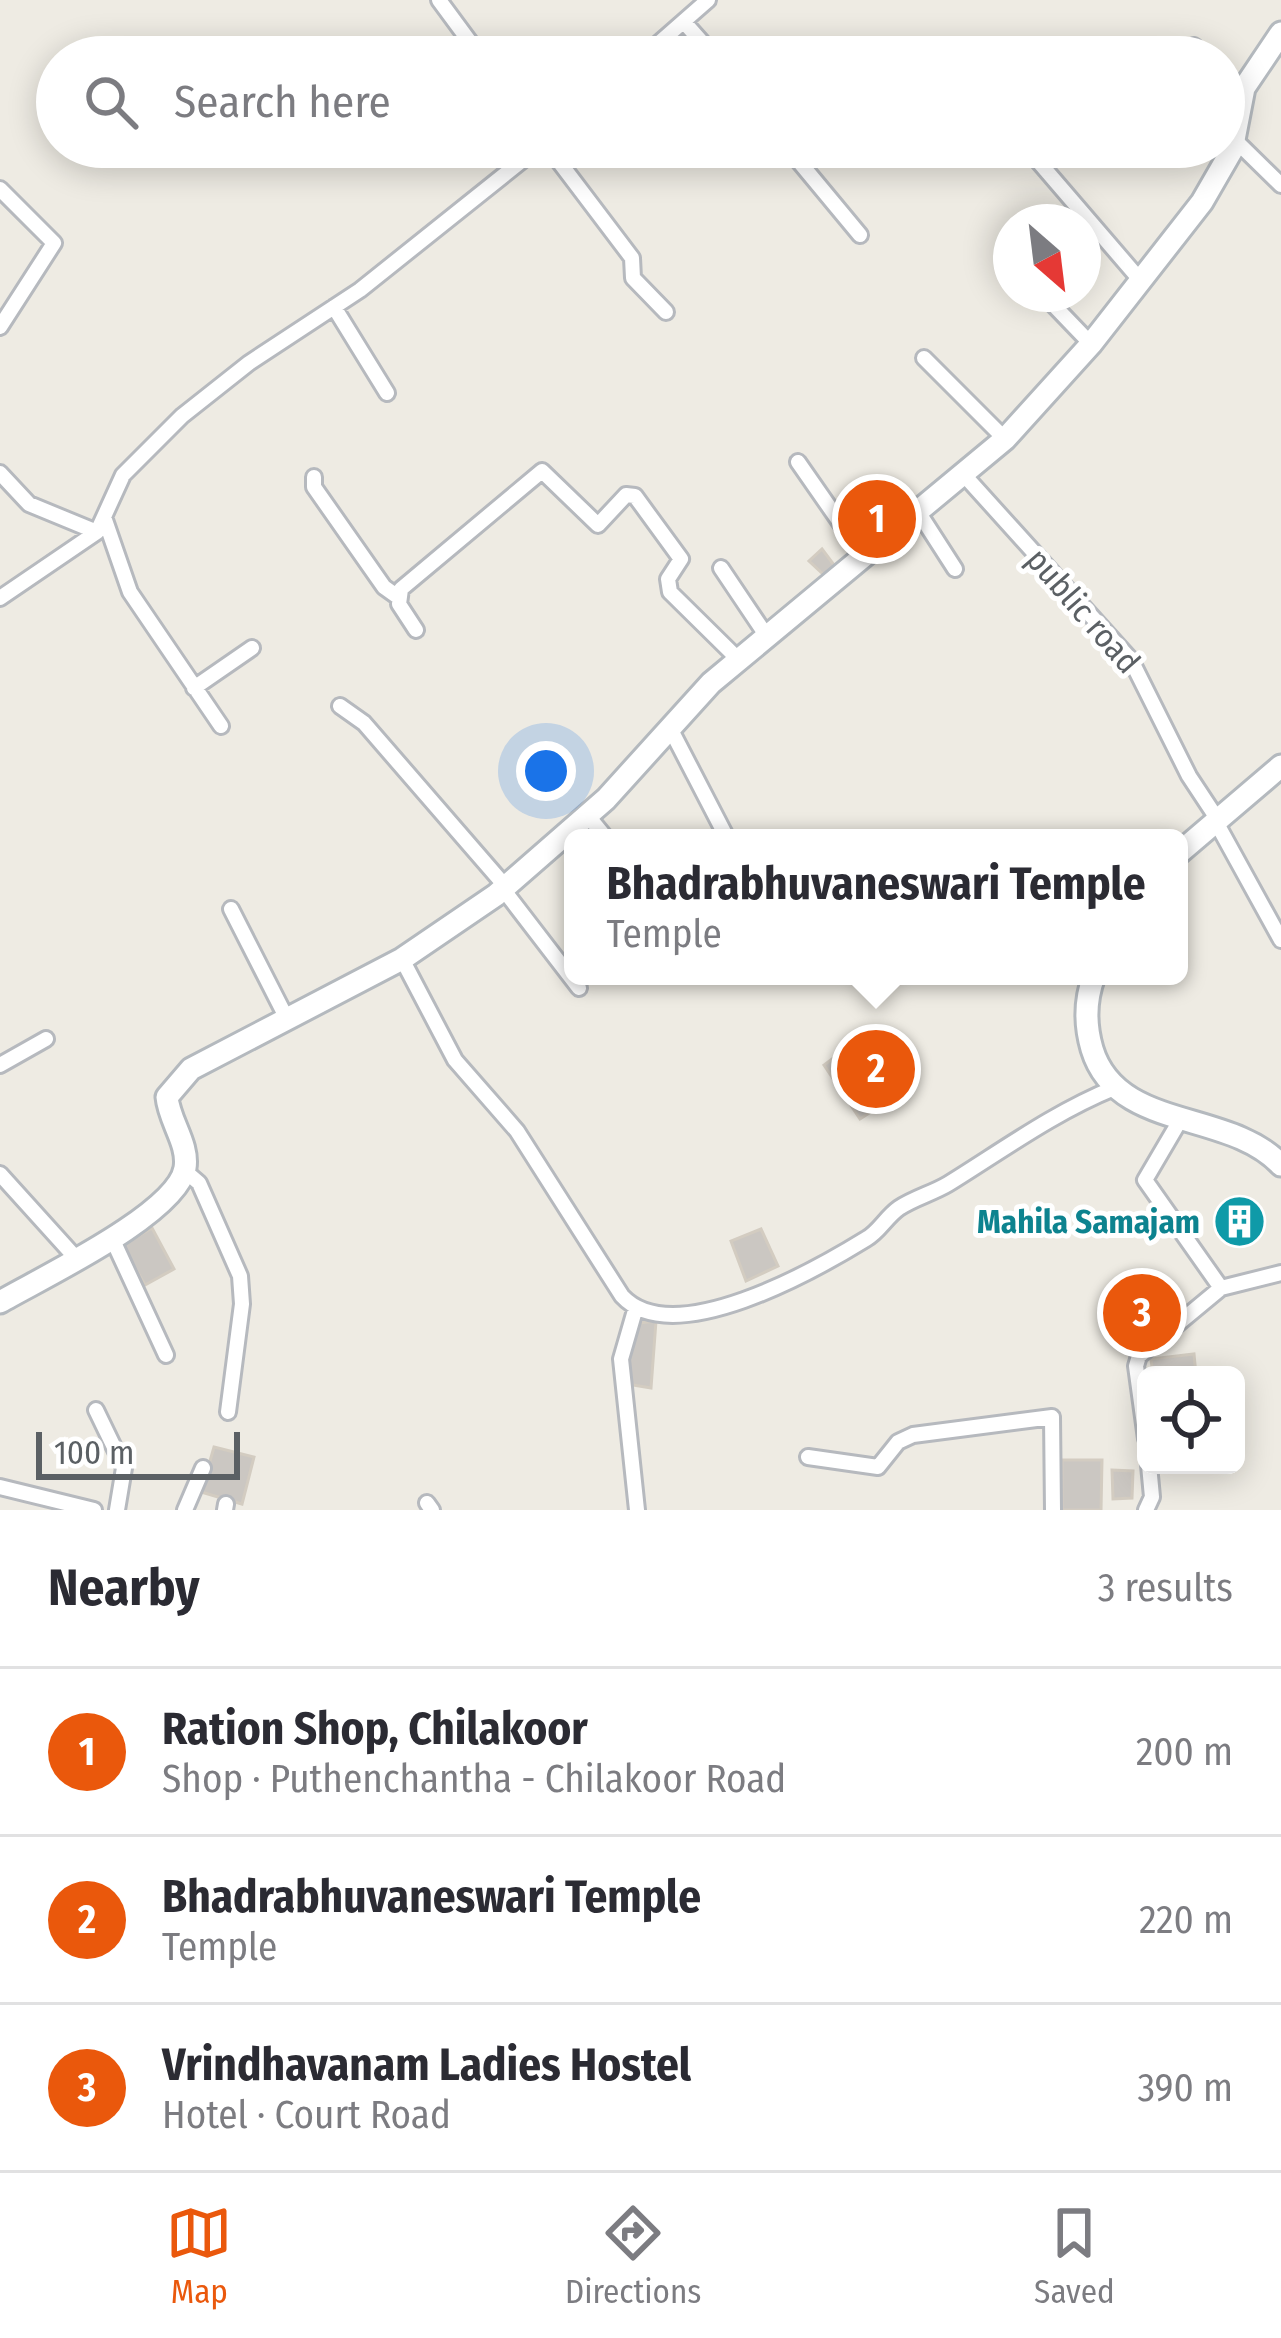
<!DOCTYPE html>
<meta charset="utf-8">
<style>
:root{--surface:#fff;--page:#f2f2f3;--text:#2b2b33;--muted:#7c7c81;--line:#e1e1e2;--accent:#ea580c}
body{margin:0;font-family:"Fira Sans Condensed",sans-serif;background:var(--page);color:var(--text)}
.controls{position:absolute;right:36px;bottom:36px;display:grid;overflow:hidden;border-radius:18px;box-shadow:0 6px 30px #0003}
.controls button{width:108px;height:108px;display:grid;place-items:center;padding:0;border:0;border-bottom:3px solid var(--line);background:var(--surface);color:var(--text);font:60px sans-serif}
.compass{position:absolute;left:993px;top:204px;width:108px;height:108px;border-radius:50%;background:var(--surface);box-shadow:0 6px 30px #0003;rotate:152deg}
.scale{position:absolute;left:36px;bottom:30px;width:204px;box-sizing:border-box;padding-left:12px;border:6px solid #5b6064;border-top:0;font-size:33px;line-height:42px;white-space:nowrap;color:#5b6064;-webkit-text-stroke:9px #fff;paint-order:stroke}
.you{position:absolute;left:546px;top:771px;width:42px;height:42px;margin:-30px;border:9px solid #fff;border-radius:50%;background:#1a73e8;box-shadow:0 0 0 18px #1a73e833}
.badge{display:grid;place-items:center;width:78px;height:78px;border-radius:50%;background:var(--accent);color:#fff;font-size:39px;font-weight:700}
.pin{position:absolute;translate:-50% -50%;border:6px solid #fff;box-shadow:0 3px 12px #0006}
.popup{position:absolute;left:564px;top:829px;width:624px;height:156px;box-sizing:border-box;display:grid;place-content:center;border-radius:18px;background:var(--surface);filter:drop-shadow(0 3px 9px #0005);font-size:39px;white-space:nowrap;color:var(--muted)}
.popup b{font-size:45px;color:var(--text)}
.popup::after{content:'';position:absolute;left:50%;top:100%;margin-left:-24px;border:24px solid transparent;border-top-color:var(--surface)}
.list{margin:0;padding:0;list-style:none}
h2{display:flex;justify-content:space-between;align-items:center;height:156px;margin:0;padding:0 48px;font-size:51px}
h2 small{font-size:39px;font-weight:400;color:var(--muted)}
.list li{display:grid;grid-template-columns:78px 1fr auto;gap:36px;align-items:center;box-sizing:border-box;height:168px;padding:0 48px;border-top:3px solid var(--line)}
.list b{display:block;font-size:45px;white-space:nowrap}
.list p{margin:0;font-size:39px;white-space:nowrap;color:var(--muted)}
.list em{font-size:39px;font-style:normal;color:var(--muted)}
.icon{flex:none;width:66px;height:66px;fill:none;stroke:currentColor;stroke-width:2;stroke-linecap:round;stroke-linejoin:round}
.map{position:relative;flex:none;width:1281px;height:1510px;overflow:hidden}
.search{position:absolute;background:var(--surface);box-shadow:0 6px 30px #0003;left:36px;right:36px;top:36px;height:132px;display:flex;align-items:center;gap:30px;box-sizing:border-box;padding:0 42px;border-radius:66px;color:var(--muted);font-size:45px}
.sheet{height:660px;background:var(--surface)}
nav{display:flex;justify-content:space-around;align-items:center;box-sizing:border-box;height:168px;border-top:3px solid var(--line);background:var(--surface);font-size:33px;color:var(--muted)}
nav a{display:grid;justify-items:center;gap:6px}
nav .on{color:var(--accent)}
.map>svg:first-child{display:block}
.building{fill:#cbc7c2;stroke:#d3ccc1;stroke-width:3}
.lines{fill:none;stroke-linecap:round;stroke-linejoin:round}
.minor-casing{stroke:#b6b9be;stroke-width:20}
.secondary-casing{stroke:#b4b9be;stroke-width:27}
.minor{stroke:#fff;stroke-width:14}
.secondary{stroke:#fff;stroke-width:21}
.labels{text-anchor:middle;dominant-baseline:central;stroke-width:10;stroke-linejoin:round;paint-order:stroke}
.street-label{font-size:33px;fill:#5b6064;stroke:#fff}
.culture-label{font-size:33px;font-weight:bold;fill:#0d838f;stroke:#fff;text-anchor:end}
</style>
<div class="map">
<svg width="1281" height="1510" viewBox="0 0 1281 1510">
<rect width="100%" height="100%" fill="#eeebe3"/>
<path class="building" d="M878,508L889,521L874,531L864,518Z
M822,549L837,569L824,575L809,561Z
M873,1028L908,1088L860,1119L824,1065Z
M152,1228L174,1269L145,1285L122,1245Z
M761,1229L778,1266L746,1281L731,1241Z
M656,1321L651,1388L627,1384L631,1324Z
M1194,1354L1196,1375H1153L1151,1359Z
M214,1447L254,1457L242,1504L201,1492Z
M1062,1460H1102L1101,1510H1062Z
M1112,1470L1133,1471L1132,1498L1113,1499Z"/>
<g class="lines">
<defs>
<path id="minor" d="M439,0L481,57
M684,22L715,57
M1194,46L1199,57
M643,57L708,0
M1233,138L1281,185
M548,147L632,258L633,278L666,312
M787,147L860,235
M1026,147L1141,281
M0,189L54,243L0,327
M1043,294L1091,344
M334,307L387,393
M924,358L1005,439
M798,462L864,557
M0,473L29,504L97,532
M965,476L1131,660L1189,776L1218,820
M314,477V487L384,587L398,597
M919,513L955,569
M104,517L130,592L221,726
M721,568L768,638
M0,598L97,532L123,475L182,416L249,363L360,290L539,147
M416,630L399,604L401,589L542,471L598,525L626,495L635,496L681,559L668,579L670,592L739,660
M194,688L252,648
M340,706L364,723L506,887
M670,728L727,838
M588,816L606,838
M1216,822L1281,940
M503,889L579,988
M231,909L287,1019
M402,959L455,1060L517,1131L622,1296C673,1351 814,1271 866,1239C879,1232 886,1217 899,1208C914,1198 933,1193 948,1184C1003,1150 1053,1113 1114,1088
M0,1065L46,1039
M1182,1117L1145,1180L1221,1288
M185,1171L199,1183L240,1276L242,1304L228,1412
M0,1174L75,1257
M111,1236L166,1355
M636,1307L621,1359L637,1510
M96,1410L124,1468L117,1510
M1146,1439L1136,1366L1139,1356L1221,1288L1281,1273
M808,1457L878,1467L898,1442L913,1435L1052,1417L1053,1510
M0,1487L94,1510
M427,1503L432,1510
M185,1510L203,1468
M225,1510L226,1504
M1146,1510L1152,1497L1149,1465"/>
<path id="secondary" d="M1179,853L1281,766
M1094,976C1085,1000 1085,1025 1092,1049C1117,1132 1229,1109 1281,1165
M0,1302C41,1278 177,1214 185,1168C189,1144 169,1121 167,1097L191,1069L402,959L496,895L606,799L711,683L1005,439L1091,344L1202,202L1232,150L1244,88L1281,33"/>
</defs>
<use href="#minor" class="minor-casing"/>
<use href="#secondary" class="secondary-casing"/>
<use href="#minor" class="minor"/>
<use href="#secondary" class="secondary"/>
</g>
<defs>
<symbol id="building-disc" viewBox="-11 -11 22 22"><circle r="9.5" fill="#0f9aa8" stroke="#fff"/><path d="M-4-6H4V6H1V3H-1V6H-4ZM-2.5-4.3h1.7v1.8h-1.7ZM.8-4.3h1.7v1.8H.8ZM-2.5-1h1.7V.8h-1.7ZM.8-1h1.7V.8H.8Z" fill="#fff"/></symbol>
</defs>
<g fill-rule="evenodd">
<use href="#building-disc" x="1210" y="1192" width="59" height="59"/>
</g>
<g class="labels">
<g class="street-label">
<text transform="translate(1083 611) rotate(49)">public road</text>
</g>
<g class="culture-label">
<text x="1200" y="1222">Mahila Samajam</text>
</g>
</g>
</svg>
<div class="controls">
<button><svg class="icon" aria-label="locate" viewBox="0 0 24 24"><circle cx="12" cy="12" r="6"/><path d="M12 2v4M12 18v4M2 12h4M18 12h4"/></svg></button>
</div>
<svg class="compass" viewBox="-18 -18 36 36"><path d="M0-13l5 13h-10z" fill="#e53935"/><path d="M0 13l5-13h-10z" fill="#7c7c81"/></svg>
<div class="scale">100 m</div>
<div class="you"></div>
<div class="pin badge" style="left:877px;top:519px">1</div>
<div class="pin badge" style="left:876px;top:1069px">2</div>
<div class="popup"><b>Bhadrabhuvaneswari Temple</b>Temple</div>
<div class="pin badge" style="left:1142px;top:1313px">3</div>
<div class="search"><svg class="icon" aria-label="search" viewBox="0 0 24 24"><circle cx="10" cy="10" r="6"/><path d="M15 15l6 6"/></svg>Search here</div>
</div>
<section class="sheet">
<h2>Nearby<small>3 results</small></h2>
<ul class="list">
<li><span class="badge">1</span><div><b>Ration Shop, Chilakoor</b><p>Shop · Puthenchantha - Chilakoor Road</p></div><em>200 m</em></li>
<li><span class="badge">2</span><div><b>Bhadrabhuvaneswari Temple</b><p>Temple</p></div><em>220 m</em></li>
<li><span class="badge">3</span><div><b>Vrindhavanam Ladies Hostel</b><p>Hotel · Court Road</p></div><em>390 m</em></li>
</ul>
</section>
<nav>
<a class="on"><svg class="icon" aria-label="map" viewBox="0 0 24 24"><path d="M3 6l6-2 6 2 6-2v14l-6 2-6-2-6 2zM9 4v14M15 6v14"/></svg>Map</a>
<a><svg class="icon" aria-label="directions" viewBox="0 0 24 24"><path d="M12 3l9 9-9 9-9-9zM9 14v-3h6M13 9l2 2-2 2"/></svg>Directions</a>
<a><svg class="icon" aria-label="saved" viewBox="0 0 24 24"><path d="M7 4h10v16l-5-4-5 4z"/></svg>Saved</a>
</nav>
